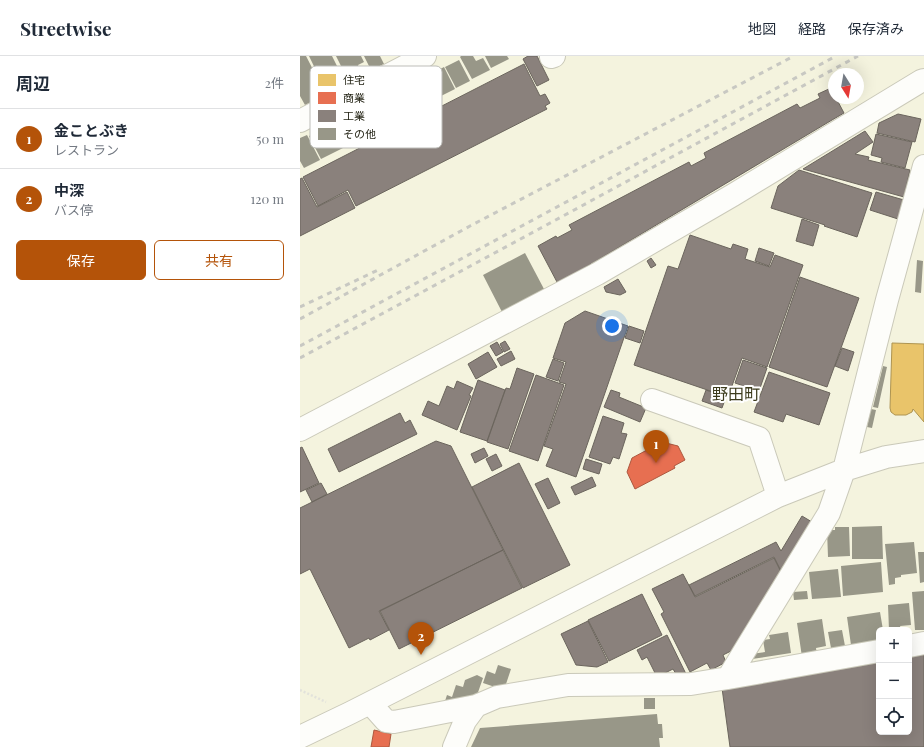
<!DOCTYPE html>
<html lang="ja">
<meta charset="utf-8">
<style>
:root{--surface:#fff;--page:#f6f6f7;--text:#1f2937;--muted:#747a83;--line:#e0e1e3;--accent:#b45309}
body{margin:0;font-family:"Playfair Display","Noto Sans JP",serif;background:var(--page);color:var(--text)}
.controls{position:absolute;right:12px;bottom:12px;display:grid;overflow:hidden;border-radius:6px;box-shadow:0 4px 16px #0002}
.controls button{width:36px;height:36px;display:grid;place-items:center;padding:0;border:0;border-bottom:1px solid var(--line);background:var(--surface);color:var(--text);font:20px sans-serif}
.compass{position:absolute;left:528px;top:12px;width:36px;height:36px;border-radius:50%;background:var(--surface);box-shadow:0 4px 16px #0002;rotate:169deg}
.you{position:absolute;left:312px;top:270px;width:14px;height:14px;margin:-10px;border:3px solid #fff;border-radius:50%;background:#1a73e8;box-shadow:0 0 0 6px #1a73e833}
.badge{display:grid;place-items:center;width:26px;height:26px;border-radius:50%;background:var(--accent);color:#fff;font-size:13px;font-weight:700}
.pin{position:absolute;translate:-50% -33px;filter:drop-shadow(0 1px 2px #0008)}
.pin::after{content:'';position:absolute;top:21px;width:14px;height:12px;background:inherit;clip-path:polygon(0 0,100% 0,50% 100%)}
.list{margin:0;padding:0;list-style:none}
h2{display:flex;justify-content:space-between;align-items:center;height:52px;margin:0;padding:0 16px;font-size:17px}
h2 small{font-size:13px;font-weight:400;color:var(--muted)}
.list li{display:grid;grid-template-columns:26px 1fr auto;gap:12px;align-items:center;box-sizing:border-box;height:60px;padding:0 16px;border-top:1px solid var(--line)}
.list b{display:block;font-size:15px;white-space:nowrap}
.list p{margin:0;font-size:13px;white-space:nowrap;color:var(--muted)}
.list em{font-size:13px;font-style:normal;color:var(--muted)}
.actions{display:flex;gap:8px;padding:12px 16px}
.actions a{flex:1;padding:9px 0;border:1px solid var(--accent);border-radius:6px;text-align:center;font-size:14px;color:var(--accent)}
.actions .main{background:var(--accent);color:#fff}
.icon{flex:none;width:22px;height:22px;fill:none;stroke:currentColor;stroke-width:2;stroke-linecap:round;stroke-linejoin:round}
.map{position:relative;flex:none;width:624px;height:691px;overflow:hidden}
header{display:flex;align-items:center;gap:24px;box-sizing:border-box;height:56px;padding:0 20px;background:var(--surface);border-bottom:1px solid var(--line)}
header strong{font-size:19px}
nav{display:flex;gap:22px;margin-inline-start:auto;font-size:14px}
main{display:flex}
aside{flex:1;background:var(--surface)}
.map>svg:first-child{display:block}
.homes{fill:#e9c46a;stroke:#ae9451}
.shops{fill:#e76f51;stroke:#ac583f}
.industry{fill:#8a817c;stroke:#6b655d}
.building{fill:#989788}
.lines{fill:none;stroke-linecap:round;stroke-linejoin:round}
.minor-casing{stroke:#cac9b9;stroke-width:24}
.path{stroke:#e2e2db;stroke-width:2.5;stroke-dasharray:2 2;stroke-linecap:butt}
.minor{stroke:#fdfdfa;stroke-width:22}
.rail{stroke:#c8c8c2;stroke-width:3;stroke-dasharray:5 5;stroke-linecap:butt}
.labels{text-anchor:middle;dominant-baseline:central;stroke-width:4;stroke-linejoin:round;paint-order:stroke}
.quarter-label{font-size:16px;fill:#3c3b1c;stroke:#fff}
.key{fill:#fff;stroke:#bdbdb9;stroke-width:1}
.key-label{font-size:11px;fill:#242416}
</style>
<header>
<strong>Streetwise</strong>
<nav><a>地図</a><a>経路</a><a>保存済み</a></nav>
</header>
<main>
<aside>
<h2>周辺<small>2件</small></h2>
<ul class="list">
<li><span class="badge">1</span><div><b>金ことぶき</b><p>レストラン</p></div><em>50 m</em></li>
<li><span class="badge">2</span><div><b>中深</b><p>バス停</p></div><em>120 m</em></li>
</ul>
<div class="actions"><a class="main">保存</a><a>共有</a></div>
</aside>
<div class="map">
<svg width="624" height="691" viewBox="0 0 624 691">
<rect width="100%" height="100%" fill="#f4f3de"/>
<path class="homes" d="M592,287L624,288V366L613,353L612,356L606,359H595L591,356L590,352Z"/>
<path class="shops" d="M362,386L378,390L385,404L374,410L375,412L335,433L327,416L332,402Z
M74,674L91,678L89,691H71Z"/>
<path class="industry" d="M228,0H237L249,24L237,30L223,3Z
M224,8L240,40L245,38L250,47L245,50L247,53L56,150L48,134L18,150L3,121Z
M531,32L534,38V42H536L544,57L532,64L276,217L257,226L238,190L256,180L257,182L272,174L269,169L389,106L391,110L406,102L404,97L497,48L500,52L520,42L518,38Z
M598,58L621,63L615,86L577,77L579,67Z
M565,75L573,86L555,98L569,101L568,104L610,114L604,141L503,113Z
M576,78L612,86L605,112L581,106L582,102L571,99Z
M499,114L572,137L557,181L524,170L525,169L471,152L478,130Z
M2,122L17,151L47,136L55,152L0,180V123Z
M576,136L604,144L598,163L570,154Z
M502,163L519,169L513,190L496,185Z
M390,179L431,193L433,188L448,193L445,203L470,211L475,199L503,209L467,311L442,302L428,341L334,309L368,210L378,213Z
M459,192L474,197L469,210L455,205Z
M351,202L356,209L351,212L347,205Z
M500,221L559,242L527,331L469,311Z
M318,223L326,236L320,239L306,236L304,231Z
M285,255L328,270L276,421L246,410L253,393L244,390L266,328L259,326L266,306L253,302L265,267Z
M329,270L344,275L340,287L325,282Z
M205,285L210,293L204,296L200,288Z
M197,286L203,296L196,300L190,290Z
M542,292L554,296L548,315L535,310Z
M211,295L215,303L201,310L197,303Z
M188,296L197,311L176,323L168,308Z
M253,303L264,307L258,325L246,321Z
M443,304L467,312L459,335L435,327Z
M217,312L234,318L208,393L187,386L206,332L210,333Z
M469,316L530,337L519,369L486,358L483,366L454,356Z
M236,319L264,329L238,405L209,395Z
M178,324L205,334L187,385L160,376Z
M157,325L173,332L169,339L171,340L157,374L122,359L128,345L139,350L147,330L154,333Z
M311,334L320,337L319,341L346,352L340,366L304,351Z
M406,334L426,341L422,352L402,345Z
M100,357L105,367L110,364L117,378L39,416L28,393Z
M303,360L324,367L321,377L327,378L319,403L313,401L310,408L289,401Z
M136,385L151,390L203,494L79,555L89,574L70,584L69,582L49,592L10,513L0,518V452Z
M2,391L19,427L0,436V392Z
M184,392L188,400L175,407L171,398Z
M196,398L202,410L192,415L186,403Z
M286,403L302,408L299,418L283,413Z
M219,407L270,509L223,532L172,431Z
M292,421L296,430L275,439L271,431Z
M248,422L260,447L248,453L235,428Z
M21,427L27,438L12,446L6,434Z
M502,460L512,466L482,517L474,501L395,540L389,529L476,486L481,495Z
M203,494L222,532L99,593L80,555Z
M474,502L482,518L433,594L423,599L426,606L411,614L407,607L390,616L361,558L364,556L352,533L383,518L395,541Z
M342,538L362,579L309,605L288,564Z
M288,565L308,606L297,611L276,609L261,578Z
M367,579L386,618H376L373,613L357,621L347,601L342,604L337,594Z
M624,593V691H430L422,632L579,602V676H609V596Z"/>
<path class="building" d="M0,0H6L26,39L5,49L0,40Z
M9,0H32L42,20L23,29Z
M36,0H61L64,6L58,9L61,17L48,24Z
M64,0H80L84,8L71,14Z
M161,0H173L176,5L183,2L190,14L172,23L160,1Z
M185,0H207L209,3L191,12Z
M159,4L170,25L156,32L145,11Z
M144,11L155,33L141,40L139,35L136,37L127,20Z
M541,42H550L551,44L544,48Z
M31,69L43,92L21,103L9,80Z
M7,79L20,104L4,112L0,105V82Z
M225,197L244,233L202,256L183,219Z
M617,204L623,205L621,237L615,236Z
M583,310L587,311L578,352L573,351Z
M571,353L576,354L572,372L567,371Z
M582,470L583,503H552V471Z
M535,471H549L550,500L528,501L527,474H535Z
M614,486L617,517L601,519V521L595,522V528L589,529L585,488Z
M618,496H624V526L620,527Z
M581,506L583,536L543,540L541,510Z
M538,513L541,541L512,543L509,516Z
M507,535L508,543L494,544L493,536Z
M624,535V574H615L612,536Z
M609,547L611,569L600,570L601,573L589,574L588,549Z
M580,556L583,574H579V584L551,589L547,561Z
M522,563L526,590L516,592L517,599L502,601L497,567Z
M542,574L545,590L531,592L528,576Z
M488,576L491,597L452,603L451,598L465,596L463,584L470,583L469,579Z
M198,609L211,613L204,634L183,627L187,615L195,618Z
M177,619L183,622L175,645L164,647L151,643L148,652L143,651L147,639L152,641L156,629L163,631L165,624Z
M344,642H355V653H344Z
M357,658L358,668H362L363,682H359L360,691H171L180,672Z"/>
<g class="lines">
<defs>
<path id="minor" d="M251,1L254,0
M0,65L125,0
M352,344L459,382L478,440
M0,374L297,218L433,139L621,25L624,24
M609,590L624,587
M428,622L579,595
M70,647L86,665L94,666L176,650
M0,681L50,657L478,440L544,414L586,401L624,395
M154,691L165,665L176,650L197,641L268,629L391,628L428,622L529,457L544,414L587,244L624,110"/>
</defs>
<use href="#minor" class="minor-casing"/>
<path class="path" d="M0,634L26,646"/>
<use href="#minor" class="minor"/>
<path class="rail" d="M0,251L78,214
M0,263L170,170L494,0
M0,290L536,0
M0,302L228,179L558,0"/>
</g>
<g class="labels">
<g class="quarter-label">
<text x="436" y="337">野田町</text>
</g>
</g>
<rect x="10" y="10" width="132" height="82" rx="6" class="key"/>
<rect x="18" y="18" width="18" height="12" fill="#e9c46a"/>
<rect x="18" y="36" width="18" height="12" fill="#e76f51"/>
<rect x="18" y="54" width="18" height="12" fill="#8a817c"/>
<rect x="18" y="72" width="18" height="12" fill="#989788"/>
<g class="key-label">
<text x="43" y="28">住宅</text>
<text x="43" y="46">商業</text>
<text x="43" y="64">工業</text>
<text x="43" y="82">その他</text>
</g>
</svg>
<div class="controls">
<button>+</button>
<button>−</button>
<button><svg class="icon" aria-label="locate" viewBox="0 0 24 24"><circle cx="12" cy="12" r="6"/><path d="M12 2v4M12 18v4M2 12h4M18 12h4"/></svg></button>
</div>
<svg class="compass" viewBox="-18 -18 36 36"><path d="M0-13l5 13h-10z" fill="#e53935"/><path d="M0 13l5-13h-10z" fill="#747a83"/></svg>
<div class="you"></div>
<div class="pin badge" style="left:356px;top:407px">1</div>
<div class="pin badge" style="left:121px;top:599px">2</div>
</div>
</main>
